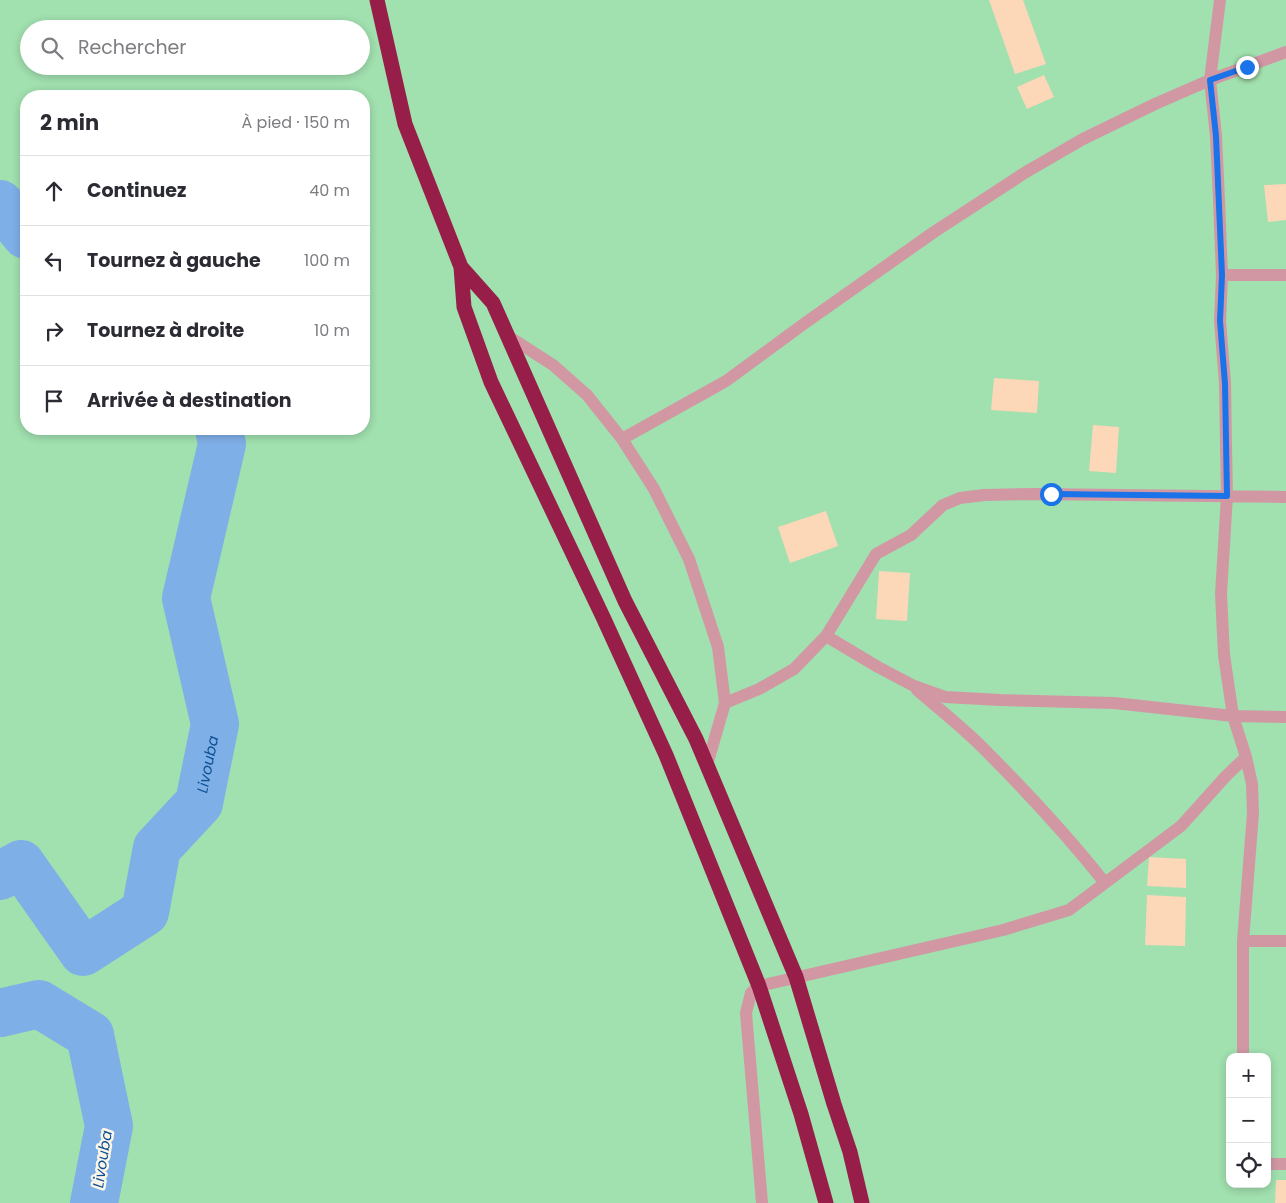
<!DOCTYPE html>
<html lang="fr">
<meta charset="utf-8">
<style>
:root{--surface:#fff;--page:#f7f7f7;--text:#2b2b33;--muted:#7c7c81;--line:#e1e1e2}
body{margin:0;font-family:Poppins,sans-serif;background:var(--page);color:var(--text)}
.controls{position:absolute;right:15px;bottom:15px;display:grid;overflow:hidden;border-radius:10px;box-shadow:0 2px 8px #0003}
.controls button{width:45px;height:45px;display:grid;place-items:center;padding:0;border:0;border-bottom:1px solid var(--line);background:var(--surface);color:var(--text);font:25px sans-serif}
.stop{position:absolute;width:15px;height:15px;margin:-11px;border:4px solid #1a73e8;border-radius:50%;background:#fff}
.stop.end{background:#1a73e8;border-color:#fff;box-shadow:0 1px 5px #0008}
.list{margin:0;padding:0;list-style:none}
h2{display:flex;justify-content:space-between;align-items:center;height:65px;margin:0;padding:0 20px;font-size:21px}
h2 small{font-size:16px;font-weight:400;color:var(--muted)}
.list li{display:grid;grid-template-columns:32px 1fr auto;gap:15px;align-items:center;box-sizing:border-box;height:70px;padding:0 20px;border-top:1px solid var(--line)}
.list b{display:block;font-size:19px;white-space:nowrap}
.list em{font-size:16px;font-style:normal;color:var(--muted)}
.icon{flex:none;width:28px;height:28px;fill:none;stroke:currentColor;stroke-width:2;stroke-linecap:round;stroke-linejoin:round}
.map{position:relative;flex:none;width:1286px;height:1203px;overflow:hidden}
.search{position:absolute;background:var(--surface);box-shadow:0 2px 8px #0003;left:20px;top:20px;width:350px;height:55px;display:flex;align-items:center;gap:12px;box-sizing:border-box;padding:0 18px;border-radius:28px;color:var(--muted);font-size:19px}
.panel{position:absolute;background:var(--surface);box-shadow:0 2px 8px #0003;left:20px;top:90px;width:350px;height:345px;border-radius:20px}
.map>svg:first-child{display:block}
.green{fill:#a1e0af;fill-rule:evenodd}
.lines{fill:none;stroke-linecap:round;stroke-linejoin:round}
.river{stroke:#7fafe7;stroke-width:48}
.building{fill:#fcd7b8}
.minor{stroke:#d198a4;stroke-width:12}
.highway{stroke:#961e49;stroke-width:15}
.route{stroke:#1a73e8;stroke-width:6}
.labels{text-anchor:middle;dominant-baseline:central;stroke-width:5;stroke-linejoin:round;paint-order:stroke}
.water-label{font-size:15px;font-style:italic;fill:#0c5194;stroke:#fcf6e9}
</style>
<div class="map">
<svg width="1286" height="1203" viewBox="0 0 1286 1203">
<rect width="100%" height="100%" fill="#fcf6e9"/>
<path class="green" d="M0,0H1286V1203H0ZM29,29H361V66H29ZM26,96H364V429H26ZM1230,1057H1267V1184H1230Z"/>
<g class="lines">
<g class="river">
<path d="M0,204L26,235"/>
<path id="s1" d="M0,876L21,864L83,952L145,912L157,848L199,803L215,724L186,598L222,444L219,429"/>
<path d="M0,1013L39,1004L90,1035L109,1126L94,1203"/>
</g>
</g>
<path class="building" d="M989,0H1023L1046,64L1015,74Z
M1044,75L1054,97L1027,109L1017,87Z
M1286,184V220L1268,222L1264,185Z
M994,378L1039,381L1037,413L991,410Z
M1093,425L1119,427L1116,473L1089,471Z
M826,511L838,546L790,563L778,527Z
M879,571L910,573L907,621L876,619Z
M1149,857L1186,859V888L1147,886Z
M1147,895L1186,897L1185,946L1145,945Z
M1276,1180H1286V1203H1275Z"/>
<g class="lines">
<path class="minor" d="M1220,0L1210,80L1216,136L1219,200L1222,275L1220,321L1225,383L1226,445L1227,496L1221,594L1224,655L1233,716L1246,757L1252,784L1253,813L1243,941V1057
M1222,275H1286
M508,336L553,365L587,395L622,439L654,489L689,559L718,647L725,703L707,765
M622,439L726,381L805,323L934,232L1026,172L1083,139L1155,104L1210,80L1286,52
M826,636L878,667L914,686L945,697L1000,700L1114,703L1233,716L1286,717
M917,690C939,709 962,727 983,748C1026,791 1067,835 1105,883
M725,703L759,689L794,669L826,636L876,554L911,535L943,505L960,498L984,495L1034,494L1286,497
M1243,941H1286
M1267,1162L1272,1164H1286
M762,1203L746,1013L751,993L759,986L1003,930L1069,910L1181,826L1226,776L1246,757"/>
<path class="highway" d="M377,0L405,124L461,267L464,307L491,382L603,617L666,755L759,986L801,1114L826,1203
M461,267L493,303L625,601L696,739L796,977L834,1104L850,1152L862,1203"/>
</g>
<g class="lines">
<path class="route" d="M1051,494L1227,496L1225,384L1220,321L1222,275L1216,136L1210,80L1247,67"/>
</g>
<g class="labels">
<g class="water-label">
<text stroke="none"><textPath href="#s1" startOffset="372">Livouba</textPath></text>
<text transform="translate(102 1159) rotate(-81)">Livouba</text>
</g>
</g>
</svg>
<div class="controls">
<button>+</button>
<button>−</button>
<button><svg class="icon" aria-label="locate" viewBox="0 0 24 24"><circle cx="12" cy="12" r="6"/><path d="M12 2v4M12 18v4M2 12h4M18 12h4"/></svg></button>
</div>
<div class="stop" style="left:1051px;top:494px"></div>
<div class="stop end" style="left:1247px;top:67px"></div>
<div class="search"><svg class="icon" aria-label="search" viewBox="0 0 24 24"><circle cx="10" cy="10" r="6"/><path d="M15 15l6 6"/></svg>Rechercher</div>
<section class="panel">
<h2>2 min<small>À pied · 150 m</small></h2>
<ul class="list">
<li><svg class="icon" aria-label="ahead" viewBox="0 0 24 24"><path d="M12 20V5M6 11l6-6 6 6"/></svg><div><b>Continuez</b></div><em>40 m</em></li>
<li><svg class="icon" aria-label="left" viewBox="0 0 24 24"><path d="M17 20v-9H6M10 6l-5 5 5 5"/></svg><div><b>Tournez à gauche</b></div><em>100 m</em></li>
<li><svg class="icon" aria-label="right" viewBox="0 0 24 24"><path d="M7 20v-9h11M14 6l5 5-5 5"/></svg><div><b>Tournez à droite</b></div><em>10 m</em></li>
<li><svg class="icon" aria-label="arrive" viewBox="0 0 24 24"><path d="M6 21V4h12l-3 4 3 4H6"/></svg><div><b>Arrivée à destination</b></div></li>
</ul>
</section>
</div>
